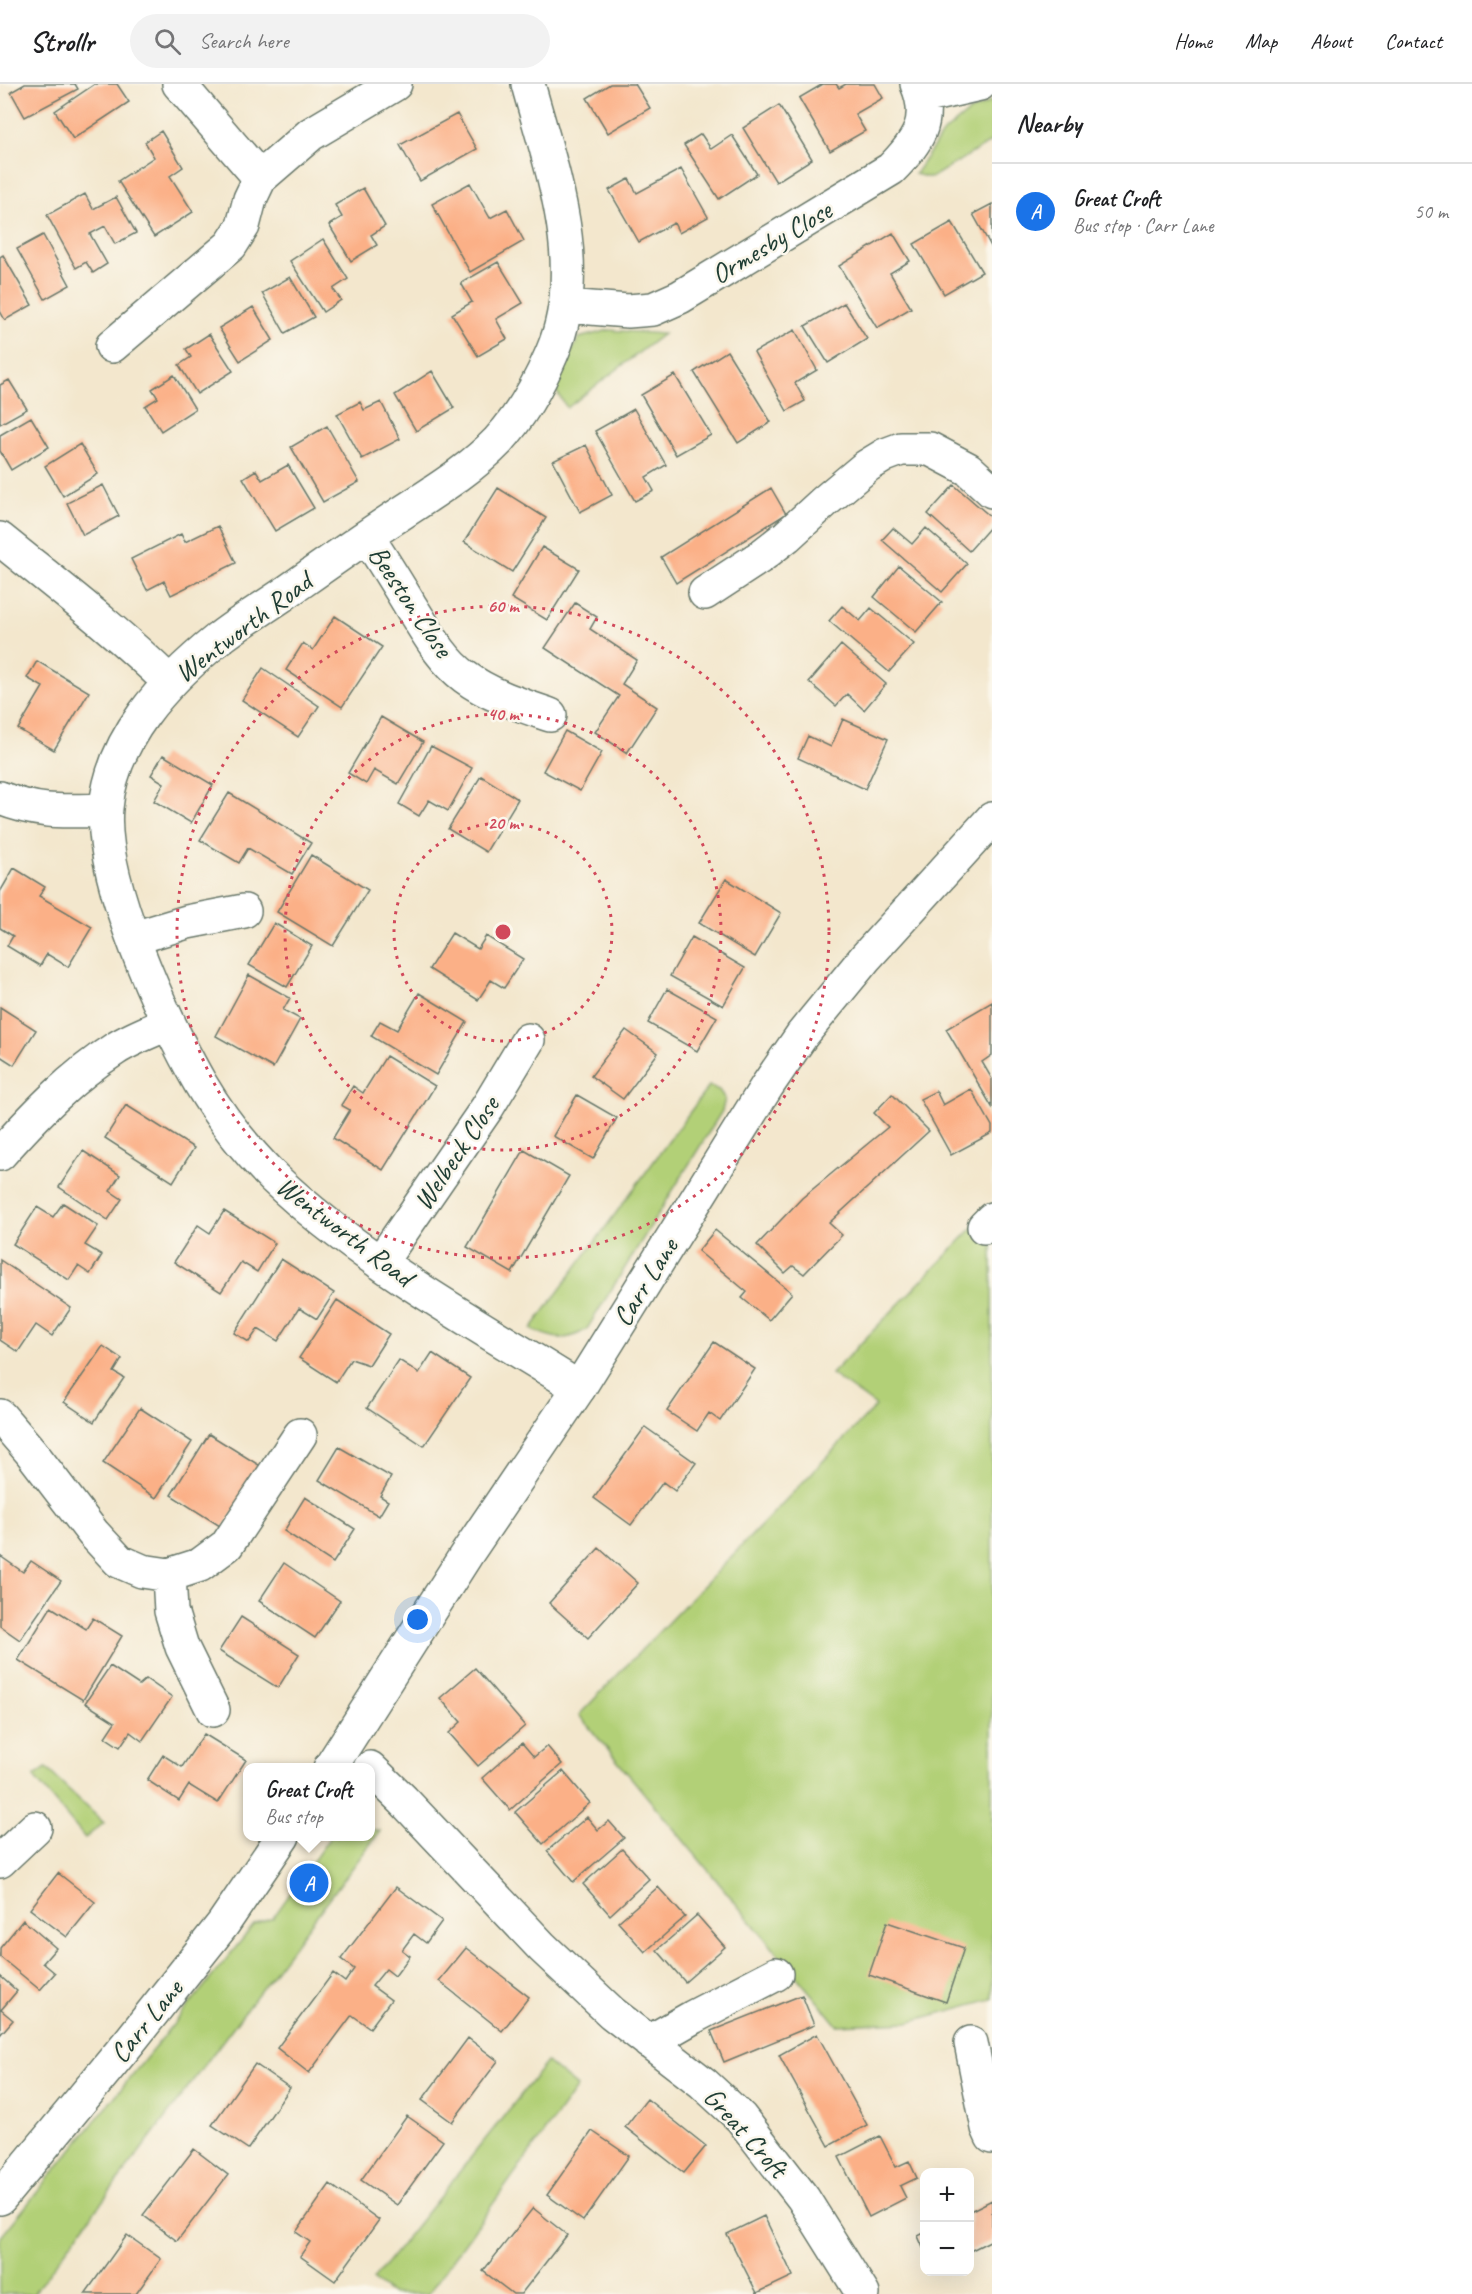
<!DOCTYPE html>
<meta charset="utf-8">
<style>
:root{--surface:#fff;--page:#f2f2f2;--text:#202124;--muted:#757577;--line:#e0e0e0;--accent:#1a73e8}
body{margin:0;font-family:Caveat,sans-serif;background:var(--page);color:var(--text)}
.controls{position:absolute;right:18px;bottom:18px;display:grid;overflow:hidden;border-radius:12px;box-shadow:0 6px 24px #0002}
.controls button{width:54px;height:54px;display:grid;place-items:center;padding:0;border:0;border-bottom:2px solid var(--line);background:var(--surface);color:var(--text);font:30px sans-serif}
.you{position:absolute;left:418px;top:1536px;width:21px;height:21px;margin:-15px;border:4px solid #fff;border-radius:50%;background:#1a73e8;box-shadow:0 0 0 9px #1a73e833}
.badge{display:grid;place-items:center;width:39px;height:39px;border-radius:50%;background:var(--accent);color:#fff;font-size:20px;font-weight:700}
.pin{position:absolute;translate:-50% -50%;border:3px solid #fff;box-shadow:0 2px 6px #0006}
.popup{position:absolute;left:243px;top:1679px;width:132px;height:78px;box-sizing:border-box;display:grid;place-content:center;border-radius:12px;background:var(--surface);filter:drop-shadow(0 2px 4px #0005);font-size:20px;white-space:nowrap;color:var(--muted)}
.popup b{font-size:22px;color:var(--text)}
.popup::after{content:'';position:absolute;left:50%;top:100%;margin-left:-12px;border:12px solid transparent;border-top-color:var(--surface)}
.list{margin:0;padding:0;list-style:none}
h2{display:flex;justify-content:space-between;align-items:center;height:78px;margin:0;padding:0 24px;font-size:26px}
h2 small{font-size:20px;font-weight:400;color:var(--muted)}
.list li{display:grid;grid-template-columns:39px 1fr auto;gap:18px;align-items:center;box-sizing:border-box;height:96px;padding:0 24px;border-top:2px solid var(--line)}
.list b{display:block;font-size:22px;white-space:nowrap}
.list p{margin:0;font-size:20px;white-space:nowrap;color:var(--muted)}
.list em{font-size:20px;font-style:normal;color:var(--muted)}
.icon{flex:none;width:33px;height:33px;fill:none;stroke:currentColor;stroke-width:2;stroke-linecap:round;stroke-linejoin:round}
.map{position:relative;flex:none;width:992px;height:2210px;overflow:hidden}
header{display:flex;align-items:center;gap:36px;box-sizing:border-box;height:84px;padding:0 30px;background:var(--surface);border-bottom:2px solid var(--line)}
header strong{font-size:28px}
nav{display:flex;gap:33px;margin-inline-start:auto;font-size:21px}
.search{width:420px;height:54px;background:var(--page);display:flex;align-items:center;gap:15px;box-sizing:border-box;padding:0 21px;border-radius:33px;color:var(--muted);font-size:22px}
main{display:flex}
aside{flex:1;background:var(--surface)}
.map>svg:first-child{display:block}
.green{fill:#b2d077;stroke:#688656;stroke-width:1.5}
.building{fill:#fbb087}
.lines{fill:none;stroke-linecap:round;stroke-linejoin:round}
.minor-casing{stroke:#69786a;stroke-width:36}
.major-casing{stroke:#69786a;stroke-width:36}
.minor{stroke:#fff;stroke-width:33}
.major{stroke:#fff;stroke-width:33}
.ring{fill:none;stroke:#d1495b;stroke-width:3;stroke-dasharray:3 6}
.labels{text-anchor:middle;dominant-baseline:central;stroke-width:5;stroke-linejoin:round;paint-order:stroke}
.street-label{font-size:28px;fill:#1f3d34;stroke:#fbf7ec}
.centre{fill:#d1495b;stroke:#fbf7ec;stroke-width:3}
.ring-label{font-size:18px;text-anchor:middle;font-weight:bold;fill:#d1495b;stroke:#fbf7ec;stroke-width:5;stroke-linejoin:round;paint-order:stroke}
</style>
<header>
<strong>Strollr</strong>
<div class="search"><svg class="icon" aria-label="search" viewBox="0 0 24 24"><circle cx="10" cy="10" r="6"/><path d="M15 15l6 6"/></svg>Search here</div>
<nav><a>Home</a><a>Map</a><a>About</a><a>Contact</a></nav>
</header>
<main>
<div class="map">
<svg width="992" height="2210" viewBox="0 0 992 2210">
<rect width="100%" height="100%" fill="#fbf7ec"/>
<filter id="ink" filterUnits="userSpaceOnUse"><feTurbulence type="fractalNoise" baseFrequency=".0167" numOctaves="2"/><feDisplacementMap in="SourceGraphic" scale="12" xChannelSelector="R" yChannelSelector="G"/><feConvolveMatrix kernelMatrix="1 2 1 2 8 2 1 2 1" color-interpolation-filters="sRGB"/></filter>
<filter id="wash" filterUnits="userSpaceOnUse"><feTurbulence type="fractalNoise" baseFrequency=".008" numOctaves="4" result="noise"/><feDisplacementMap in="SourceGraphic" scale="24" xChannelSelector="R" yChannelSelector="G"/><feGaussianBlur stdDeviation="1.35" result="paint"/><feColorMatrix in="noise" values="0 0 0 0 0 0 0 0 0 0 0 0 0 0 0 0 0 1.4 0 .05"/><feComposite in="paint" operator="in"/></filter>
<g filter="url(#wash)">
<rect width="100%" height="100%" fill="#f3e7cd"/>
<path class="green" d="M992,17V57L931,94L915,90L942,50L969,28Z
M609,246L663,250L567,324L553,302L579,254Z
M709,1002L719,1006L725,1015L722,1027L587,1245C565,1259 554,1255 531,1245Z
M992,1124V1915L908,1938L837,1941L579,1631L876,1322L831,1290Z
M46,1684L104,1739L85,1754L34,1693Z
M371,1745L380,1747L33,2210H0V2154L254,1841L273,1834L330,1753L370,1752Z
M547,1978L577,2003L428,2210H391L373,2196Z"/>
<g id="blocks">
<path class="building" d="M25,0H75L78,5L25,33L11,8Z
M95,0H117L129,18L73,55L55,27Z
M610,0H635L650,24L608,49L587,14Z
M823,0H836L839,4L846,0H875L883,14L855,30L865,47L830,67L799,14Z
M779,21L812,75L776,98L743,44Z
M457,30L477,65L420,97L400,61Z
M161,47L183,83L170,92L193,128L154,153L118,97L154,73L145,58Z
M701,50L711,65L732,51L757,90L719,115L684,61Z
M681,85L708,133L679,149L674,139L639,158L609,106L629,95L637,109Z
M470,99L490,134L507,125L524,157L470,188L432,120Z
M363,104L385,142L371,151L377,161L351,177L329,141L342,133L335,121Z
M85,110L93,125L116,113L136,149L115,160L105,142L90,150L107,180L93,189L86,178L76,184L47,131Z
M992,120V164L973,130Z
M952,138L982,188L944,210L914,160Z
M893,149L910,177L890,189L911,224L877,244L839,182Z
M43,151L70,201L45,215L17,165Z
M323,155L348,195L333,205L341,216L323,228L290,177Z
M3,171L32,221L5,236L0,227V173Z
M498,178L523,219L496,235L507,255L478,272L452,230L472,218L461,199Z
M290,193L314,233L285,249L262,209Z
M844,219L867,255L828,279L805,242Z
M253,223L273,256L240,277L219,244Z
M795,246L817,286L795,299L805,317L787,327L754,268Z
M209,250L233,287L197,310L179,281L191,273L186,265Z
M727,267L771,338L738,359L694,288Z
M432,287L454,324L416,347L395,311Z
M174,291L195,325L161,347L145,322L158,314L152,305Z
M675,291L711,351L676,371L641,311Z
M9,296L27,325L0,340V301Z
M360,318L364,326L381,318L400,355L362,375L337,330Z
M634,325L666,381L646,393L654,407L635,417L595,347Z
M31,333L49,363L11,386L0,367V351Z
M327,342L359,398L323,418L291,363Z
M80,360L98,390L63,412L45,382Z
M586,361L612,411L580,428L553,377Z
M288,381L314,424L275,447L243,394L256,386L262,396Z
M103,401L119,432L83,451L67,419Z
M954,401L992,434V441L969,467L928,430Z
M498,404L546,434L512,488L464,458Z
M771,404L786,430L676,499L661,473Z
M218,442L236,479L171,511L164,497L147,506L131,475L181,450L185,458Z
M893,444L912,460L926,444L967,480L942,508L882,456Z
M542,463L579,485L547,536L511,514Z
M899,482L942,518L916,548L874,513Z
M575,519L597,533L590,545L637,576L622,600L657,623L627,669L595,648L619,612L545,564Z
M842,522L860,537L871,524L914,560L889,588L829,537Z
M335,532L382,563L342,623L286,586L303,559L313,566Z
M841,561L886,600L864,626L847,610L836,622L809,598Z
M37,577L89,608L54,666L18,645L43,603L27,594Z
M263,584L319,622L298,653L242,616Z
M381,633L423,658L398,700L374,686L366,700L348,689Z
M843,635L888,655L865,705L798,674L808,652L831,663Z
M565,647L602,668L580,707L543,687Z
M431,662L472,684L448,727L429,716L419,732L399,720Z
M163,671L213,701L191,739L154,717L164,699L151,691Z
M481,692L518,715L486,768L448,745Z
M229,709L311,759L292,790L248,764L239,779L200,756Z
M311,771L368,806L333,862L277,828Z
M14,784L45,803L39,812L92,843L68,883L47,870L40,882L7,862L13,852L0,844V808Z
M726,795L781,829L755,873L699,839Z
M274,839L312,862L287,903L249,881Z
M452,849L478,865L486,852L523,875L504,904L491,896L478,916L429,885Z
M692,853L745,884L723,922L670,892Z
M249,891L290,914L283,926L300,935L273,984L216,952Z
M667,905L717,933L697,967L648,939Z
M419,909L467,938L436,991L371,952L380,937L397,946Z
M992,918V971L982,978L992,995V1023L946,945Z
M0,923L36,946L14,981L0,972Z
M626,946L658,969L623,1015L591,992Z
M386,972L435,1002L383,1086L333,1054L350,1026L341,1021L353,1002L363,1009Z
M971,1005L992,1042V1049L951,1071L920,1015L936,1007L943,1021Z
M892,1010L929,1047L829,1139L842,1151L804,1190L793,1182L785,1189L757,1161L802,1114L888,1043L874,1029Z
M577,1011L617,1034L593,1075L553,1052Z
M126,1021L194,1064L173,1098L105,1054Z
M524,1066L569,1092L512,1189L467,1163Z
M83,1067L120,1091L110,1107L122,1115L108,1136L59,1103Z
M63,1119L98,1142L85,1161L102,1171L90,1190L78,1182L69,1196L13,1160L37,1123L53,1133Z
M224,1127L275,1159L257,1188L241,1178L221,1208L174,1178L198,1141L210,1149Z
M715,1146L792,1209L769,1236L742,1214L747,1208L698,1167Z
M281,1175L334,1209L317,1235L299,1224L278,1257L258,1245L249,1258L234,1249Z
M0,1176L71,1224L52,1252L36,1241L18,1268L0,1256Z
M337,1216L389,1250L369,1281L351,1275L336,1298L299,1274Z
M714,1258L755,1285L720,1337L709,1329L697,1347L667,1327Z
M103,1262L122,1275L114,1288L124,1294L94,1338L64,1318Z
M432,1269L470,1294L424,1362L367,1324L399,1276L419,1289Z
M140,1324L192,1358L156,1414L103,1379Z
M645,1343L696,1379L675,1407L663,1398L631,1441L594,1414Z
M209,1350L262,1383L223,1444L171,1411Z
M339,1363L391,1393L380,1412L388,1417L379,1432L319,1396Z
M305,1413L355,1445L333,1479L284,1447Z
M599,1464L638,1499L588,1554L549,1519Z
M0,1472L23,1488L31,1477L61,1497L20,1556L0,1542Z
M284,1479L340,1517L315,1554L259,1517Z
M51,1523L86,1545L93,1534L122,1552L83,1616L18,1576Z
M241,1533L299,1570L278,1604L219,1567Z
M110,1582L139,1601L146,1595L172,1613L142,1657L130,1648L120,1663L105,1653L115,1638L85,1619Z
M475,1584L525,1642L478,1682L449,1649L461,1638L440,1614Z
M204,1650L246,1676L218,1719L189,1701L179,1717L147,1696L163,1671L182,1683Z
M522,1659L534,1673L547,1662L562,1680L510,1726L482,1694Z
M563,1687L590,1719L543,1760L515,1728Z
M587,1733L598,1746L609,1737L624,1754L573,1798L547,1767Z
M622,1765L649,1795L610,1831L583,1800Z
M58,1789L95,1818L67,1853L30,1825Z
M396,1803L442,1837L426,1859L414,1850L402,1866L410,1872L395,1892L386,1885L372,1902L391,1916L370,1944L352,1931L309,1989L277,1964L333,1889L345,1898L354,1885L341,1875Z
M658,1803L685,1833L645,1868L618,1838Z
M697,1831L725,1863L685,1898L657,1866Z
M23,1836L56,1864L43,1879L55,1889L40,1906L0,1873V1864Z
M887,1838L964,1864L946,1918L869,1891Z
M466,1864L529,1913L502,1947L439,1897Z
M0,1892L17,1907L1,1926L13,1936L0,1951Z
M802,1911L814,1941L724,1978L711,1947Z
M817,1950L867,2041L829,2062L779,1971Z
M468,1954L498,1977L452,2038L422,2016Z
M255,1980L290,2004L248,2065L212,2041Z
M647,2015L706,2062L684,2089L625,2043Z
M407,2032L443,2057L397,2121L361,2096Z
M592,2047L629,2072L583,2137L547,2111Z
M880,2052L896,2083L909,2077L917,2094L900,2102L906,2114L869,2133L839,2073Z
M194,2065L228,2091L177,2157L143,2131Z
M330,2100L379,2136L335,2197L300,2172L310,2158L296,2148Z
M992,2116V2156L970,2167V2127Z
M533,2124L567,2151L521,2210H513L483,2187Z
M764,2132L793,2192L757,2209L727,2150Z
M924,2149V2166L918,2152Z
M127,2151L161,2175L136,2210H85Z"/>
</g>
</g>
<g filter="url(#ink)">
<use href="#blocks" fill-opacity="0" stroke="#69786a" stroke-width="1.5"/>
<g class="lines">
<defs>
<path id="minor" d="M179,0L260,94
M528,0C551,85 589,183 552,269C539,300 521,332 498,357C468,388 430,410 394,434C356,459 318,486 281,512C259,527 237,540 217,556C165,598 112,654 106,724C99,795 164,937 200,999C220,1033 246,1066 274,1094C361,1177 477,1240 579,1304
M923,13L980,0
M566,222L628,227L653,225L680,213L891,85C917,59 933,37 917,0
M112,262L231,161L243,142L250,115L260,94L311,50L395,0
M367,452C382,476 397,499 411,523C427,548 441,575 465,593C489,611 521,621 550,631
M0,455C58,502 116,546 169,598
M705,509L760,473L787,452L824,418L867,382L885,371L901,365H930L968,385L992,407
M0,714C41,730 63,727 105,726
M134,854L187,838L244,827
M0,1070C35,1031 71,993 115,965C132,954 152,947 169,939
M984,1143L992,1135
M380,1179L487,1024L528,956
M0,1332L31,1368L93,1449L119,1477L142,1487L169,1491
M213,1626L182,1563L171,1527L169,1491L200,1481L227,1461L300,1351
M370,1684L403,1716L542,1863L612,1929L703,1999L741,2034L803,2114L863,2210
M0,1777L35,1744
M649,1958L693,1933L776,1890
M971,1959L988,2044L992,2053"/>
<path id="major" d="M330,1684L466,1471L579,1304L767,1002L802,951L866,873L992,735
M0,2114L130,1957L223,1840L283,1752"/>
</defs>
<use href="#minor" class="minor-casing"/>
<use href="#major" class="major-casing"/>
<use href="#minor" class="minor"/>
<use href="#major" class="major"/>
</g>
</g>
<g class="ring">
<circle cx="503" cy="848" r="109"/>
<circle cx="503" cy="848" r="218"/>
<circle cx="503" cy="848" r="326"/>
</g>
<g class="labels">
<g class="street-label">
<text transform="translate(771 158) rotate(-31)">Ormesby Close</text>
<text transform="translate(411 517) rotate(56)">Beeston Close</text>
<text transform="translate(243 543) rotate(-37)">Wentworth Road</text>
<text transform="translate(456 1069) rotate(-56)">Welbeck Close</text>
<text transform="translate(345 1147) rotate(37)">Wentworth Road</text>
<text transform="translate(645 1198) rotate(-58)">Carr Lane</text>
<text transform="translate(146 1937) rotate(-51)">Carr Lane</text>
<text transform="translate(746 2048) rotate(48)">Great Croft</text>
</g>
</g>
<circle cx="503" cy="848" r="9" class="centre"/>
<g class="ring-label">
<text x="503" y="528">60 m</text>
<text x="503" y="636">40 m</text>
<text x="503" y="745">20 m</text>
</g>
</svg>
<div class="controls">
<button>+</button>
<button>−</button>
</div>
<div class="you"></div>
<div class="pin badge" style="left:309px;top:1799px">A</div>
<div class="popup"><b>Great Croft</b>Bus stop</div>
</div>
<aside>
<h2>Nearby<small></small></h2>
<ul class="list">
<li><span class="badge">A</span><div><b>Great Croft</b><p>Bus stop · Carr Lane</p></div><em>50 m</em></li>
</ul>
</aside>
</main>
